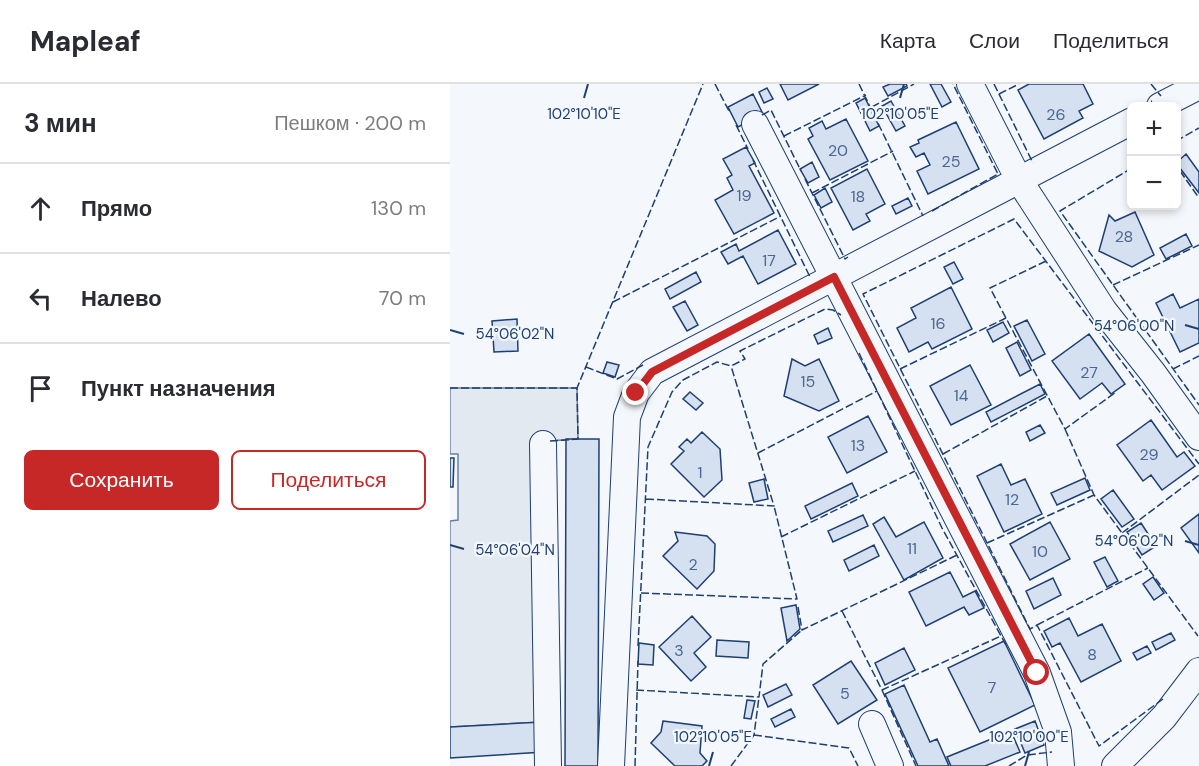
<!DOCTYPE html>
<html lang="ru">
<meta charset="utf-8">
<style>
:root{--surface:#fff;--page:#f2f2f3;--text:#2b2b33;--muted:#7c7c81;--line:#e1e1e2;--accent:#c62828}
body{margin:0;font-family:"DM Sans",sans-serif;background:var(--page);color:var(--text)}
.controls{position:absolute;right:18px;top:18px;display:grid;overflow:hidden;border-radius:9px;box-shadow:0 3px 9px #0003}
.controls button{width:54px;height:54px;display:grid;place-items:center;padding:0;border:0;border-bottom:2px solid var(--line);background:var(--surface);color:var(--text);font:30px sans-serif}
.stop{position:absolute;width:18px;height:18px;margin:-14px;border:4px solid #c62828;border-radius:50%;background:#fff}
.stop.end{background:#c62828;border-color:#fff;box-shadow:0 2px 6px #0008}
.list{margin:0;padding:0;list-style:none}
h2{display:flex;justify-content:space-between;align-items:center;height:78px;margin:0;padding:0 24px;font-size:26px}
h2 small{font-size:20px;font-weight:400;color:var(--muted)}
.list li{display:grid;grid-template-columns:39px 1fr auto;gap:18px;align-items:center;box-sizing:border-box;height:90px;padding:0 24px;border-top:2px solid var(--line)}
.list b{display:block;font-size:22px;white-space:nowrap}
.list em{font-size:20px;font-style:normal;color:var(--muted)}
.actions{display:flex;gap:12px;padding:18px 24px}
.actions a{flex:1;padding:14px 0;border:2px solid var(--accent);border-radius:9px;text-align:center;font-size:21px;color:var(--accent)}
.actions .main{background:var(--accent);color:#fff}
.icon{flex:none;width:33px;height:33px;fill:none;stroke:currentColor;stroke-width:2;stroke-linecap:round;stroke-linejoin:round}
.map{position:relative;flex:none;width:749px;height:682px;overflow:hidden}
header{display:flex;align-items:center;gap:36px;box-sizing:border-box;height:84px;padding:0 30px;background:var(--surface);border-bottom:2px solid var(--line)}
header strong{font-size:28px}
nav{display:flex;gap:33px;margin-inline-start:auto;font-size:21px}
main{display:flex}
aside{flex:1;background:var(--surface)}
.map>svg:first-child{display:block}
.green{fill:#e3e9f0;stroke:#687fa3;stroke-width:1.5}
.building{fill:#d5e0f0;stroke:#1d3f73;stroke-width:1.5}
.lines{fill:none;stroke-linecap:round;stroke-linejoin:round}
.minor-casing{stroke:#1d3f73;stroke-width:28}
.minor{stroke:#f4f7fb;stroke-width:26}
.fence{stroke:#1d3f73;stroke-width:1.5;stroke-dasharray:8 3;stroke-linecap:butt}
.route{stroke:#c62828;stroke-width:8}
.ticks{fill:none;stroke:#1d3f73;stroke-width:2}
.labels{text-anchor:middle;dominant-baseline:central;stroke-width:4.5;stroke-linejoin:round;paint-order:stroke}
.number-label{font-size:16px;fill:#4b6792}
.ticks-label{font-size:15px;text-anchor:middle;fill:#1d3f73;stroke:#f4f7fb;stroke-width:4.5;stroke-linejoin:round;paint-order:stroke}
</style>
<header>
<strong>Mapleaf</strong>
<nav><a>Карта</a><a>Слои</a><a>Поделиться</a></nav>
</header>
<main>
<aside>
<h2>3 мин<small>Пешком · 200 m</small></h2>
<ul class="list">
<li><svg class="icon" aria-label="ahead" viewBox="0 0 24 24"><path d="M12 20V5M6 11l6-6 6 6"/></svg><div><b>Прямо</b></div><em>130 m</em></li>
<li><svg class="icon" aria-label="left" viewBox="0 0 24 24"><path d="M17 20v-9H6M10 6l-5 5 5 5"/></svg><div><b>Налево</b></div><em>70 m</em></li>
<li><svg class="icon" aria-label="arrive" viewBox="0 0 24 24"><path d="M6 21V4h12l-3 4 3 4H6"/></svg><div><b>Пункт назначения</b></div></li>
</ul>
<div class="actions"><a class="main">Сохранить</a><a>Поделиться</a></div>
</aside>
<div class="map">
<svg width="749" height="682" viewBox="0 0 749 682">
<rect width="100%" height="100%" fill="#f4f7fb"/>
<path class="green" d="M0,304H127L128,355L83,358L92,638L0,643V437L8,436V370H0Z"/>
<path class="building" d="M330,0H369L338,16Z
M440,0H456L457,2L438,12L433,3Z
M480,0H491L501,18L492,23Z
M579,0H633L643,20L629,27L633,34L594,55L568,6Z
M317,4L323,15L314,19L309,8Z
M303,10L313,30L288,43L278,23Z
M415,14L429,42L420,47L406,19Z
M441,17L455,42L446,47L432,22Z
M396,35L418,77L380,96L358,55L363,52L359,44L372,37L376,45Z
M506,38L529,85L478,110L467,87L480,81L474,69L466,73L460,63L469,59L468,56Z
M296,63L305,79L299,82L324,129L284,150L265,116L283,106L277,94L282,91L273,75Z
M736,70L749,88V109L726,79Z
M362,78L369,93L358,99L350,85Z
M417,85L435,120L416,130L420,137L403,146L381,104Z
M375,104L382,118L371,124L364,111Z
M458,114L462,122L446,130L442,122Z
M685,128L704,171L682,183L649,167L659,131L665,137Z
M328,146L346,180L308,200L293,172L278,180L271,168L286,160L289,167Z
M736,150L742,162L716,175L710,164Z
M504,178L513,195L503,200L494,183Z
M246,188L251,198L220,215L215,205Z
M501,203L522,245L482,265L478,258L459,268L447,244L466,234L461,224Z
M723,210L730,224L749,215V259L730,268L706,219Z
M235,217L248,241L237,247L223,223Z
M67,235L68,267L44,268L42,237Z
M577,236L595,270L582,277L564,242Z
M553,238L559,249L543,258L537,246Z
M378,244L382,254L368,260L364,251Z
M639,250L675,300L661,310L652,299L630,315L602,277Z
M567,258L581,286L570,292L556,264Z
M342,275L355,282L369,275L389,317L369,327L334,312Z
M157,278L169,281L165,293L153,289Z
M520,281L541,321L501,341L480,302Z
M590,300L595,310L541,338L536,328Z
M240,308L253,319L246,326L233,315Z
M418,332L437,368L397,389L378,353Z
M701,336L727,373L734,368L745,382L712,406L701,391L693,397L667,361Z
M590,341L595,349L580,357L576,348Z
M252,348L270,365L272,396L254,413L221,380L234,367L229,363L237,355L241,359Z
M116,355H149L148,682H115Z
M0,374H4L3,403H0Z
M551,380L561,401L575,395L592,430L554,448L527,392Z
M635,394L640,406L607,421L601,409Z
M314,395L318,415L304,418L299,399Z
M402,399L408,412L361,435L355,422Z
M663,406L684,435L672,443L651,415Z
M749,430V469L731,444Z
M413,431L418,442L383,458L378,447Z
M434,433L446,453L474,438L493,474L454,496L423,440Z
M600,438L620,475L580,496L560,460Z
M691,439L706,462L692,471L677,448Z
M225,448L257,452L265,460L264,487L247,505L213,472L228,457Z
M424,461L429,472L399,487L394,476Z
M655,473L668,497L657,503L644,478Z
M500,488L513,513L525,507L534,524L519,531L514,523L476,542L459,508Z
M703,493L714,509L704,516L693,500Z
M603,494L611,511L584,525L576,507Z
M346,521L350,545L337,557L331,524Z
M242,532L261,553L244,569L256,583L241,597L209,563Z
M619,534L628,552L652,540L671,577L631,598L610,559L602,563L594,547Z
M721,549L725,556L706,566L702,558Z
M267,556L299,558L298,574L266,572Z
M554,557L585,621L530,648L498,584Z
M189,559L204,561L203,581L188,580Z
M697,562L701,569L687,576L683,569Z
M454,564L465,586L435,601L425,579Z
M401,577L427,616L388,640L363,601Z
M336,600L342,611L318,623L313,611Z
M454,601L480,658L487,655L499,682H468L435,610Z
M297,616L305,617L301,635L294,634Z
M341,625L345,633L325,643L321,635Z
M213,637L252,642L250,669L257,677L252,682H225L201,659L211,648Z
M585,637L594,661L575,669L565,645Z
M92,638L94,668L0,674V643Z
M561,647L570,668L535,682H501L497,673Z"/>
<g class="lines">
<defs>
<path id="minor" d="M520,0L569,96L654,227L703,289L749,353
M710,22L749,2
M305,40L587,589L608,648L611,682
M93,360L98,682
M422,640L440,682
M161,682L177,333L186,309L202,288L682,37
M665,682L714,633L749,587"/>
</defs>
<use href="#minor" class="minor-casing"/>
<use href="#minor" class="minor"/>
<path class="fence" d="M265,0L279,27
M409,0L473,132
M544,0L583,79
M701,0L711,12
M549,10L569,0
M691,22L702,17
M422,23L464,0
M312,31L321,26L351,87
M286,41L298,65
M334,52L416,11
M726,57L749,44
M303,76L360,193
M682,84L610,127L749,321
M730,87L749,114
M355,95L395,175L398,173
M362,109L443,67
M482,127L548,90L503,0
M596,177L540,204L615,345L666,308
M663,201L749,161
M163,218L331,132
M409,269L492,444L556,561
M136,283L167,295L193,281
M450,285L556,234
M723,285L749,272
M0,304H127
M615,345L644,411L748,552
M100,357L128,355L127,304L253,0
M308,369L427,307
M493,370L597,312
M196,415L324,422L281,282
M672,449L749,391
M331,453L465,387
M537,459L644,411
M191,509L347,515L324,422
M348,523L352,546L507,471
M392,527L432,606L551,552
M587,541L698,484
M188,562L198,363L222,308L233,296L267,278L281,282L295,275L290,267L375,225L383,226L391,231
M186,606L309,613L313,580L352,546
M432,606L466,682
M713,615L649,662L587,541L580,545L413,210L564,135L749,380
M304,651L399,664L408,682
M185,682L188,577
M281,682L304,651L309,613
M559,682L577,671L602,668"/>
</g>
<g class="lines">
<path class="route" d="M186,309L202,288L384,193L587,589"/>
</g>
<path class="ticks" d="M134,14L138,0M450,14L454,0M735,241L749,245M0,246L14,250M735,457L749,461M0,461L14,465M259,682L263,668M575,682L579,668"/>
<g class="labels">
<g class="number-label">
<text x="606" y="30">26</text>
<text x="388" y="66">20</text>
<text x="501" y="77">25</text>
<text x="294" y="111">19</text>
<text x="408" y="112">18</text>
<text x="674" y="152">28</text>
<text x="319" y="176">17</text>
<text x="488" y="239">16</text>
<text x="639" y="288">27</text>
<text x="358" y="297">15</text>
<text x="511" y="311">14</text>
<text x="408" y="361">13</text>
<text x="699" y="370">29</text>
<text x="250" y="388">1</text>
<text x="562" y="415">12</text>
<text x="462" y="464">11</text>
<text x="590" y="467">10</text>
<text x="243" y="480">2</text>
<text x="229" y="566">3</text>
<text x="642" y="570">8</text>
<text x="542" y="603">7</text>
<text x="395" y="609">5</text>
</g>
</g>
<g class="ticks-label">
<text x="134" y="35">102°10'10"E</text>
<text x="450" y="35">102°10'05"E</text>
<text x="684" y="247">54°06'00"N</text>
<text x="65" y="255">54°06'02"N</text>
<text x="684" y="462">54°06'02"N</text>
<text x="65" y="471">54°06'04"N</text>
<text x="263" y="658">102°10'05"E</text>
<text x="579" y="658">102°10'00"E</text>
</g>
</svg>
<div class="controls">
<button>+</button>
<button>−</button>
</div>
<div class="stop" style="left:587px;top:589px"></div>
<div class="stop end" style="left:186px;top:309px"></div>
</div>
</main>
